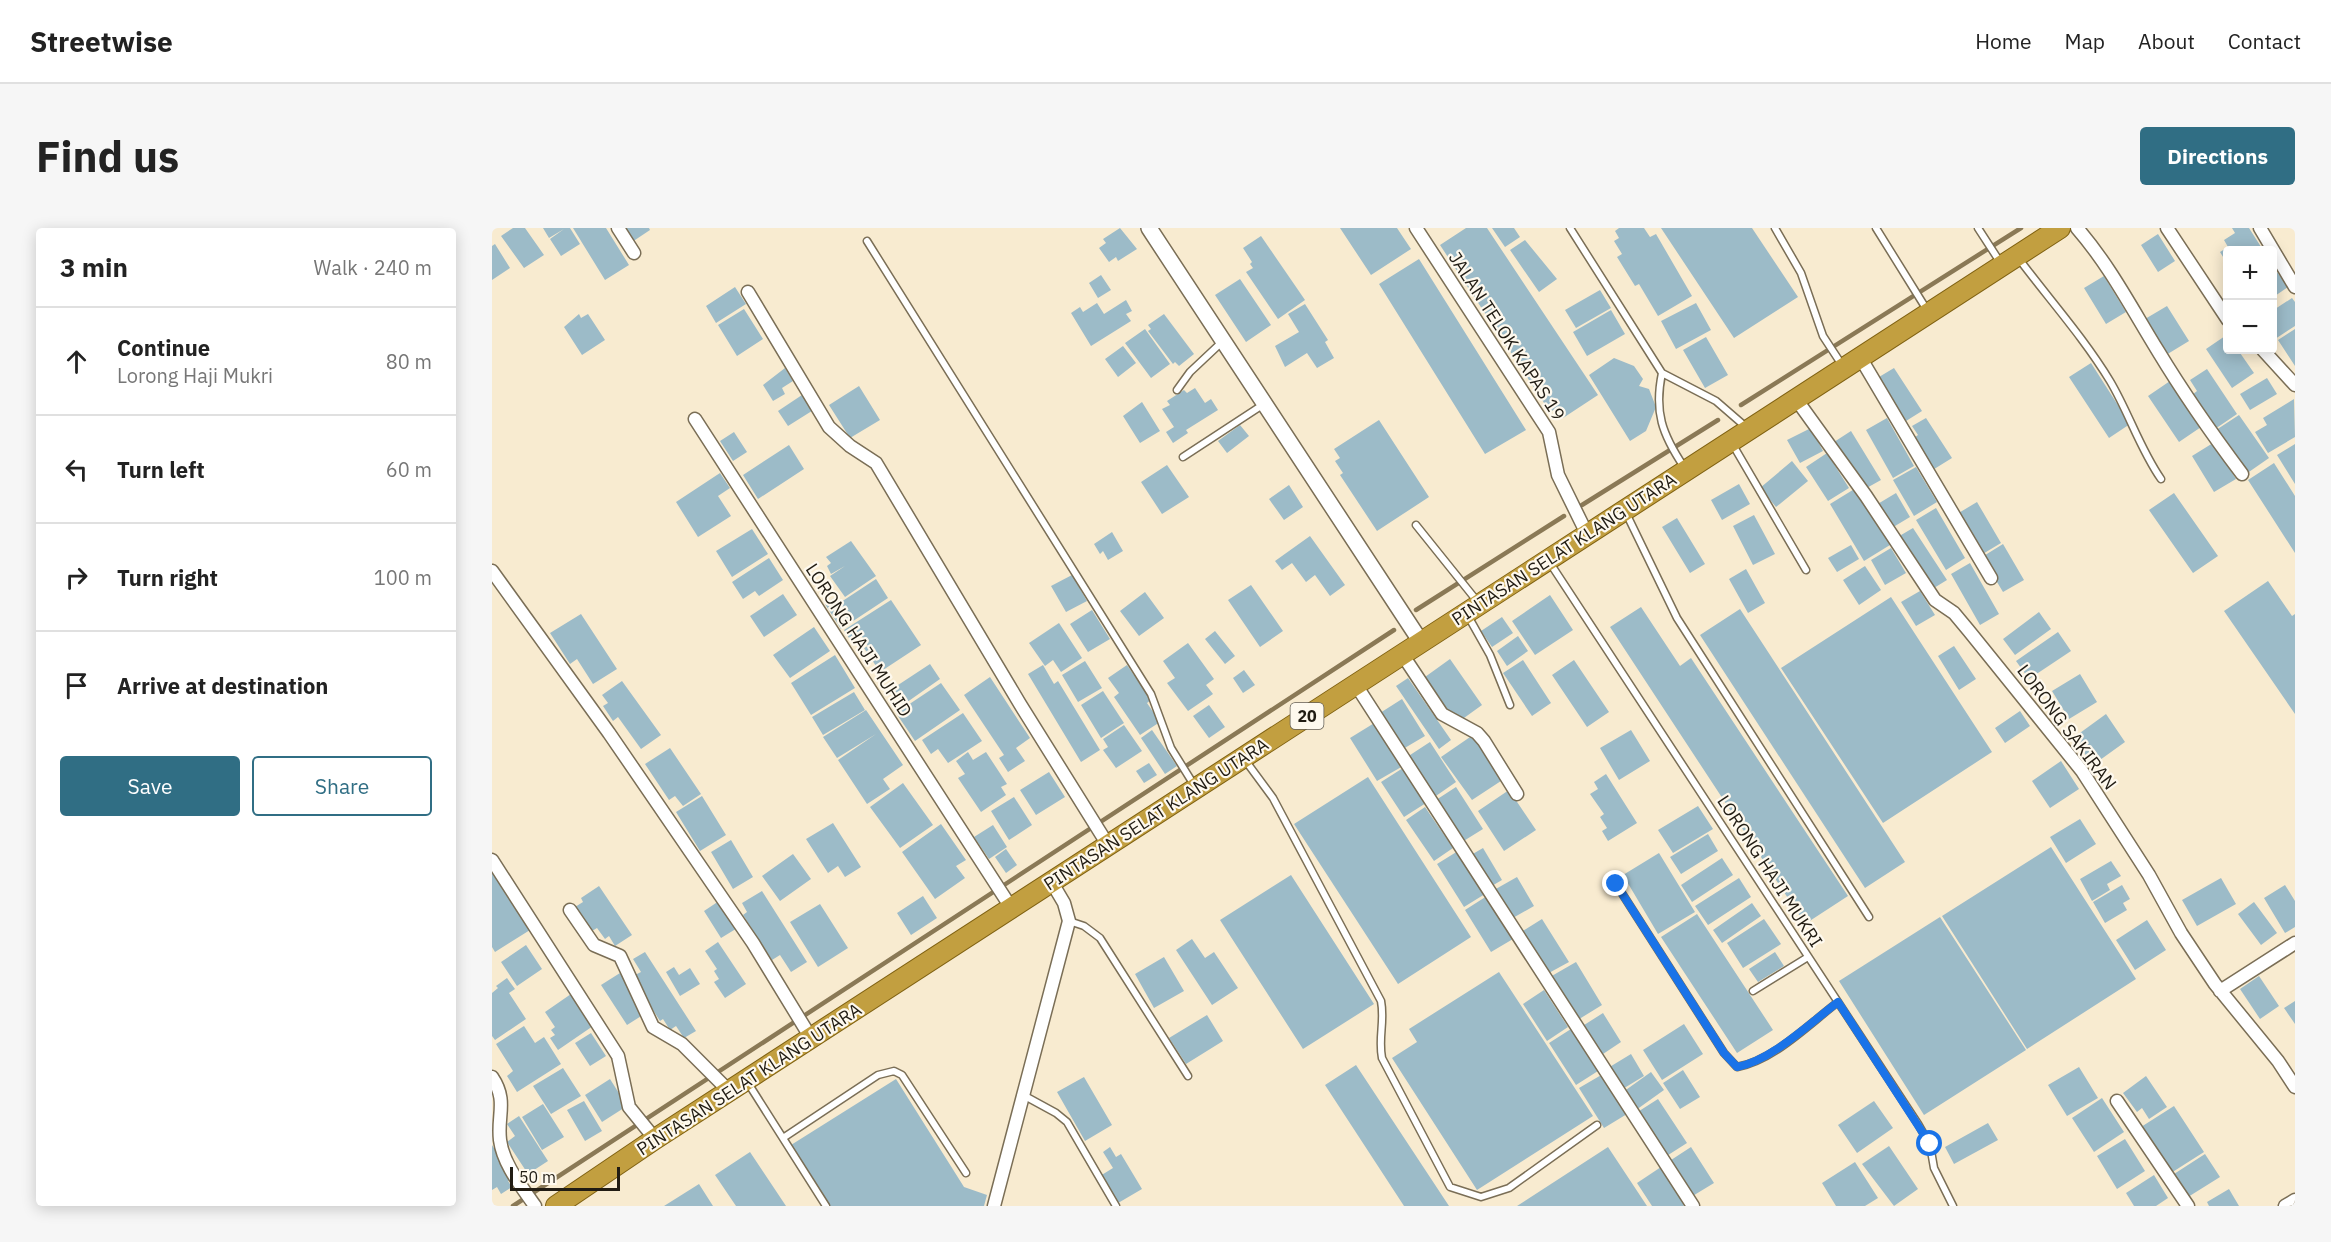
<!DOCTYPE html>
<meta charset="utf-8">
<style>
:root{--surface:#fff;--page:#f6f6f6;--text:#222;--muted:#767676;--line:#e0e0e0;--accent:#306e84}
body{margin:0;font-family:"IBM Plex Sans",sans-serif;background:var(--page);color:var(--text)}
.controls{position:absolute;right:18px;top:18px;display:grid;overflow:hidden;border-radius:6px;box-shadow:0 3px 15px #0003}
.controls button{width:54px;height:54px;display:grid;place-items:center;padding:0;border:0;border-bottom:2px solid var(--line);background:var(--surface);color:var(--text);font:30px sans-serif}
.scale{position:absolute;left:18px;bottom:15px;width:110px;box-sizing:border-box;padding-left:6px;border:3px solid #211c13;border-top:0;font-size:16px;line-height:21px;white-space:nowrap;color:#211c13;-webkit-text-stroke:4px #fef9ee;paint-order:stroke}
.stop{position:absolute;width:18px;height:18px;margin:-14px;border:4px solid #1a73e8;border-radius:50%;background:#fff}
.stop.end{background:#1a73e8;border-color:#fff;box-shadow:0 2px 6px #0008}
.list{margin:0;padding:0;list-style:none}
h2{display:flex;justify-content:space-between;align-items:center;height:78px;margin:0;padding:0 24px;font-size:26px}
h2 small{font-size:20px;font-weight:400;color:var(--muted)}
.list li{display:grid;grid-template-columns:39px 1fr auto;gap:18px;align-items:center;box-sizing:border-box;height:108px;padding:0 24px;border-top:2px solid var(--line)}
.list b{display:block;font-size:22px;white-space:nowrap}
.list p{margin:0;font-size:20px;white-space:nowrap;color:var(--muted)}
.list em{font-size:20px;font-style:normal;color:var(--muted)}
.actions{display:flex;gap:12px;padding:18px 24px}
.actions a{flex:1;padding:14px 0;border:2px solid var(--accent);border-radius:6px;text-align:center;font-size:21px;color:var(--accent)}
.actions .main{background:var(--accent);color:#fff}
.icon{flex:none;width:33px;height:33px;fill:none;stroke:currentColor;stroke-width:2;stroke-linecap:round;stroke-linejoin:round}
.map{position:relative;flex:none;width:1803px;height:978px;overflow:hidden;border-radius:6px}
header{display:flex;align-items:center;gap:36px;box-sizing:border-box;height:84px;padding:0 30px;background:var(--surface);border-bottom:2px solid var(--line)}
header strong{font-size:28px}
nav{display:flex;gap:33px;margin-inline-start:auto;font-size:21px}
.intro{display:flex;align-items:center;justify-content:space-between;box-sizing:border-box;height:144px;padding:0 36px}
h1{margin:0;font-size:42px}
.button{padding:15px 27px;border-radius:6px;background:var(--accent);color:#fff;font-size:21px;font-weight:700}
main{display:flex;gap:36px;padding:0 36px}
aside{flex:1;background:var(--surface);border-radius:6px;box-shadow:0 3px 15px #0003}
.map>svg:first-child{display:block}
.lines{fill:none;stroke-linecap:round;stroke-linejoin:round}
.stream{stroke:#8a7956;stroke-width:4.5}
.building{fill:#9cbbc8}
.service-casing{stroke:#7a6e56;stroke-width:9}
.minor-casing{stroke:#7a6e56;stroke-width:15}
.tertiary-casing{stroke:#7a6e56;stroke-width:18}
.trunk-casing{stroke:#806212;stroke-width:22}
.service{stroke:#fff;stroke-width:6}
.minor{stroke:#fff;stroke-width:12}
.tertiary{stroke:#fff;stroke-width:15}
.trunk{stroke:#c29f40;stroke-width:20}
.route{stroke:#1a73e8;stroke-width:8}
.labels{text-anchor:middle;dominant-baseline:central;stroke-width:4.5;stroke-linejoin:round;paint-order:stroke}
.shield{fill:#fef9ee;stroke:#635e55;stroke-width:1.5}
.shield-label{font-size:16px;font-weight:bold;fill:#211c13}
.street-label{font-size:18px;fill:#211c13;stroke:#fef9ee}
</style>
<header>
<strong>Streetwise</strong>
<nav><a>Home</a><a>Map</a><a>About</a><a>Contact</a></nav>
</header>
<div class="intro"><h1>Find us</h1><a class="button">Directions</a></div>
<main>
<aside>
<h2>3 min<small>Walk · 240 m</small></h2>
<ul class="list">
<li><svg class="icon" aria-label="ahead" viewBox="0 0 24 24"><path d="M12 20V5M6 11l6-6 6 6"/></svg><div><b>Continue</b><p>Lorong Haji Mukri</p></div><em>80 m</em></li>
<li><svg class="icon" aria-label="left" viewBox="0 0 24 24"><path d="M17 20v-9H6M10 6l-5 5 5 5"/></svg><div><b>Turn left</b></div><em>60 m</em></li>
<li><svg class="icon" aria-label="right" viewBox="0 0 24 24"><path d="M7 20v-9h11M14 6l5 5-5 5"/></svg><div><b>Turn right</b></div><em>100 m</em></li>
<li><svg class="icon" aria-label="arrive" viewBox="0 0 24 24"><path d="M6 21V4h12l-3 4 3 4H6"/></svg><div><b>Arrive at destination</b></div></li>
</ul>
<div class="actions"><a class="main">Save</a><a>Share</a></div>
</aside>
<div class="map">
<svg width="1803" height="978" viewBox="0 0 1803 978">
<rect width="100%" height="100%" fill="#f8ebd0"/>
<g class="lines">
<path class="stream" d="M1249,177L1529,0
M1090,277L1226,192
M924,382L1072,288
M21,978L902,402"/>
</g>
<path class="building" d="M21,0H33L52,27L32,40L9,8Z
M51,0H78L88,16L69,28L58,11L72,1L57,10Z
M81,0H114L137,37L113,52Z
M123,0H157L158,2L134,18Z
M628,0L645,21L626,33L624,29L617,34L607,20L614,15L611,11Z
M848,0H905L919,21L879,47Z
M974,0H995L1106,167L1071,190L1065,180L1058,184L948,17Z
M1000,0H1022L1028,9L1013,19Z
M1127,0H1152L1158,9L1164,6L1200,68L1166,88L1147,56L1143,58L1125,29L1130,26L1122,13L1127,10L1123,3Z
M1169,0H1260L1306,69L1242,110Z
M1740,0H1757L1771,22H1736V37L1728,24L1736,19L1732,12L1743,5Z
M1666,6L1683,33L1666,44L1649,17Z
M769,8L813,72L786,91L754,44L761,40L758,36L760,34L751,20Z
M1033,12L1065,51L1047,64L1018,22Z
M3,16L18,40L0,52V18Z
M927,31L1034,202L993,226L887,56Z
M1785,44L1796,59L1780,70V47Z
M609,47L619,62L606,70L597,55Z
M1612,48L1634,84L1614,96L1592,60Z
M748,51L779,97L754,114L723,67Z
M243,59L254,76L224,95L214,78Z
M1108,62L1119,80L1084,100L1073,82Z
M1800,70L1803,74V98L1780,113V83Z
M634,72L640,83L634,86L639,93L599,118L579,85L588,79L591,84L605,75L612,86Z
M1204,75L1219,102L1184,121L1169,93Z
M813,76L836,112L833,114L842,130L825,140L815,125L793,139L783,118L807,104L796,86Z
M1675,78L1697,113L1674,127L1653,91Z
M252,81L271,111L245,128L226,97Z
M1119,82L1133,106L1095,128L1081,104Z
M87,86L89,90L96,86L113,112L90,127L72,99Z
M672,86L702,126L687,138L683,134L681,136L656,103L659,101L656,97Z
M653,101L678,136L659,150L633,115Z
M1803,101V138L1786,112Z
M1736,106V122H1746L1762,145L1740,160L1714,121Z
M1214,109L1236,147L1213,160L1191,122Z
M631,118L644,135L626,149L613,131Z
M1122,130L1142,138L1151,151L1147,158L1157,161L1164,179L1154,203L1138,213L1097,147Z
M1599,135L1638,196L1617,210L1577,149Z
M293,140L301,153L290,160L293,166L281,173L271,157Z
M1402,140L1430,183L1414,193L1387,149Z
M1715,141L1745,186L1723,201L1700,167L1705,163L1698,152Z
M1775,150L1785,166L1758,182L1748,166Z
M1681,151L1712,197L1687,214L1656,168Z
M367,158L388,192L358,210L337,177Z
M703,160L713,175L719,171L726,182L694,202L696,205L681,215L674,204L682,199L670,181L678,177L675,173L692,162L695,165Z
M313,165L323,181L296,198L286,183Z
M1802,171L1803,209L1776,225L1763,204L1775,197L1771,190Z
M650,174L668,203L648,215L631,188Z
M1747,187L1777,230L1754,246L1724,202Z
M1395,190L1422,238L1401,250L1374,202Z
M1434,190L1460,230L1439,243L1419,212L1426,207L1420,198Z
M887,192L937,269L885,303L848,247L851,245L843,233L848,230L842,221Z
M748,197L757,208L735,225L726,213Z
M1319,200L1331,223L1308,235L1295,212Z
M1359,203L1389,252L1371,262L1342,214Z
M242,204L255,224L241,233L228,213Z
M1721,215L1744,251L1722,264L1700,228Z
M1803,216V256L1785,227Z
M297,217L312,241L266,271L251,247Z
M1335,225L1357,260L1336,273L1314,239Z
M1300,233L1316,253L1284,279L1268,260Z
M1782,235L1803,268V325L1756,252Z
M675,237L697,269L670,286L649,254Z
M1424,239L1445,274L1422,288L1401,252Z
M228,245L238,260L226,268L239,288L206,309L184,274Z
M1247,256L1258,276L1230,292L1219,272Z
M797,257L811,279L792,292L777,271Z
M1364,260L1398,317L1372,333L1338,276Z
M1404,265L1418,289L1398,301L1384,277Z
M1682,265L1726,328L1701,345L1657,282Z
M1485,274L1509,315L1489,327L1465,286Z
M1444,280L1473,330L1454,342L1424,292Z
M1262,287L1283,326L1261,337L1241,298Z
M1185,290L1213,336L1198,345L1170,299Z
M1421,300L1455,352L1437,363L1404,310Z
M260,301L276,326L240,349L224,323Z
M620,304L631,323L616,332L611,323L608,326L602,316Z
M818,308L853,357L838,368L823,347L814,354L800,335L790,342L783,333Z
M359,313L384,348L353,369L338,348L353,338L339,346L335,338L339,335L334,329Z
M1511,316L1532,352L1511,364L1490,329Z
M1359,317L1367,331L1345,344L1336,330Z
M1399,320L1414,345L1393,357L1379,332Z
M277,330L291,352L267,368L263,363L251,371L240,354Z
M1478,335L1507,386L1488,397L1459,346Z
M1373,338L1389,362L1367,377L1351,352Z
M1254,341L1273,375L1256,385L1237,351Z
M580,347L595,373L574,384L559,358Z
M384,351L396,370L349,401L333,376L342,370L346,376Z
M1776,353L1800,388L1803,386V486L1732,383Z
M759,357L791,403L768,419L736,372Z
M1428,363L1443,387L1424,398L1409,374Z
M653,364L672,390L647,408L628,383Z
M291,366L305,387L272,409L258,388Z
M1058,367L1081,402L1043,427L1020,393Z
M1399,369L1500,524L1391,595L1289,440Z
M399,372L429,417L388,444L372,420L376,418L367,404L357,410L352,402Z
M1149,379L1188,438L1199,430L1356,668L1313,696L1118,399Z
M1248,381L1413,634L1373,660L1208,407Z
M600,382L618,411L596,424L578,396Z
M1547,384L1559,401L1523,427L1511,411Z
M89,386L125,441L101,456L85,431L78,436L58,405Z
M1010,389L1021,405L1000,419L989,403Z
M567,395L590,430L569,444L561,432L553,438L537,415Z
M322,399L338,423L298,450L281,427Z
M723,403L743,428L733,436L713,411Z
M1566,404L1579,423L1537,451L1524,433Z
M1026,408L1036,423L1015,438L1005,423Z
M696,415L722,451L714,457L721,466L696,483L675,455L683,450L671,433Z
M1462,418L1484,451L1467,462L1446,428Z
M343,427L363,460L319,487L299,455Z
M958,431L990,477L965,495L933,449Z
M1031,432L1059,475L1040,488L1011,445Z
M1082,432L1117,484L1095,499L1060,447Z
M593,433L610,460L586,474L570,447Z
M438,436L448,451L411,477L400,461Z
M551,437L562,456L566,453L608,522L589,534L536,446Z
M635,437L659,472L655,475L668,494L648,507L622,469L627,465L616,450Z
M752,442L763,457L751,465L741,450Z
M1588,446L1605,474L1577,491L1560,463Z
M498,449L538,510L524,520L533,533L516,544L507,530L512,527L472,467Z
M916,450L959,512L947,521L904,458Z
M130,453L169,507L149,521L126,489L121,493L111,478L116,475L110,467Z
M449,455L468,482L423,513L404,485Z
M611,463L632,495L609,510L589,477Z
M362,464L373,482L331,507L320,489Z
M910,471L933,508L911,521L888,485Z
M717,477L733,499L717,510L701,488Z
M374,482L411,537L391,551L398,561L375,576L346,532L384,506L345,530L331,509Z
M1528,483L1538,498L1513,515L1503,500Z
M471,485L490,513L456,535L446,521L439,526L430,512Z
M1614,486L1633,514L1601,537L1581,510Z
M884,494L911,538L885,553L858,510Z
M632,497L650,523L624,540L611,522L616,519L611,511Z
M660,502L685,538L673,546L649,510Z
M1139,502L1158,533L1127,552L1108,520Z
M981,507L1012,551L980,572L949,529Z
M938,514L964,554L941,570L915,529Z
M178,520L209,566L191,578L183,568L177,572L153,536Z
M476,524L481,532L494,524L515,556L509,559L514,567L489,584L466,550L473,546L464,533Z
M1569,533L1587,561L1558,580L1540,553Z
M657,535L665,547L652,555L644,543Z
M911,540L934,575L912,589L889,554Z
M557,544L573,569L544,587L528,562Z
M1114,546L1145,595L1116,613L1110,603L1115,600L1108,589L1112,586L1098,566L1106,561L1102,554Z
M876,549L979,709L906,756L802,596Z
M411,555L441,597L408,620L378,579Z
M964,559L991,601L970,614L944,572Z
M1017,562L1044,602L1012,623L986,583Z
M210,568L234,607L208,623L184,584Z
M522,569L540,597L517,612L499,583Z
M1206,578L1221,601L1181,625L1166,602Z
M933,579L961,620L942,633L914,592Z
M1588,591L1604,616L1574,635L1558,609Z
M341,595L369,639L353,649L346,638L336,645L314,611Z
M449,596L474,632L464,638L473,650L443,671L410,624Z
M501,597L515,619L497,631L482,609Z
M1216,606L1226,623L1189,646L1178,629Z
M239,612L261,649L241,661L219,624Z
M1559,619L1644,751L1535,821L1450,688Z
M991,620L1010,652L998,659L979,627Z
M514,621L525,637L514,645L503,629Z
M966,623L993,666L972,679L945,636Z
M1167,625L1203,684L1166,706L1131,647Z
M301,626L319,651L288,673L270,648Z
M1230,630L1241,647L1200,674L1189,657Z
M1619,633L1629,648L1615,656L1618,662L1600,673L1588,651Z
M0,641L38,702L3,724L0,719Z
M799,647L882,776L811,821L728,692Z
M1025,649L1042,678L1019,691L1002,662Z
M1247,650L1259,669L1216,697L1203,678Z
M1729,650L1744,676L1705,698L1690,672Z
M1630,657L1638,671L1631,675L1635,682L1613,695L1601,674Z
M1793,657L1803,673V699L1793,705L1772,670Z
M107,658L140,707L123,718L117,708L113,711L105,700L100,703L83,679L91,674L89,670Z
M270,663L315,734L299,744L288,727L280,732L251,687L255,684L250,675Z
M431,668L445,690L419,707L405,685Z
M995,668L1021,711L999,724L973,682Z
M230,671L247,699L229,710L212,683Z
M1762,674L1785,705L1769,717L1746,686Z
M1260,675L1269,688L1230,715L1221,702Z
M328,676L356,720L326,739L298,694Z
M1205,686L1281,802L1245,825L1169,709Z
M1448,689L1534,822L1432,887L1347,753Z
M1050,691L1077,734L1055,746L1029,704Z
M1272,691L1289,716L1251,740L1235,715Z
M1655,692L1674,722L1643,742L1624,712Z
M700,711L713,730L722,724L746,760L720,777L684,722Z
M226,714L254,756L233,770L222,754L227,751L222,743L225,741L213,723Z
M34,717L50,741L25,758L9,734Z
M153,724L204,803L192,810L184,798L178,802L171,791L168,793L145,757L148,755L143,747L149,744L141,731Z
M1283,724L1292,738L1266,754L1257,741Z
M672,729L692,763L662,780L643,746Z
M1084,734L1110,777L1084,793L1058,749Z
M182,739L187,747L198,740L208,756L188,768L174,744Z
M1007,744L1101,888L985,962L900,830L925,814L917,801Z
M128,745L154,785L135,797L109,757Z
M1767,748L1787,778L1768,791L1748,761Z
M15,750L23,761L17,765L34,791L3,812L0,808V765L6,760L4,758Z
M1052,762L1076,799L1055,813L1031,776Z
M79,766L101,798L66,822L58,810L63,807L59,802L63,799L53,784Z
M1803,773V796L1792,780Z
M1111,785L1129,814L1108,828L1089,799Z
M715,787L731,813L694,836L677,810Z
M1192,796L1211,826L1170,852L1151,822Z
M32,798L43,815L52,809L69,836L25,864L15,848L21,843L4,816Z
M1079,801L1106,843L1084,857L1057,815Z
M99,805L114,828L98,838L83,815Z
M1139,826L1152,848L1129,862L1116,840Z
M864,837L957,978H912L833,857Z
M1587,839L1606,870L1575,888L1556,857Z
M71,840L89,868L59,886L41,858Z
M1191,842L1208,869L1188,881L1171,855Z
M1159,844L1172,862L1144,882L1131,864Z
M1111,846L1135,886L1112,900L1087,860Z
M1654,848L1675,879L1657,891L1650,880L1645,884L1631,865Z
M592,849L620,897L593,913L565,864Z
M118,851L135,878L110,894L93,867Z
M404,851L472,959L495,967L492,978H337L299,917Z
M1610,870L1632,904L1602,924L1580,890Z
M1166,871L1195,915L1173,929L1144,885Z
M92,873L110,903L93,913L75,882Z
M1382,873L1401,900L1365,925L1346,897Z
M51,876L72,909L50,922L30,889Z
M1682,878L1712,924L1679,945L1649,899Z
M27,888L56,933L36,946L15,914L23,908L15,896Z
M1496,895L1506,912L1462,936L1453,919Z
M1633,911L1653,943L1625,961L1605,928Z
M0,917L20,950L16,953L20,959L9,966L5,959L0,962Z
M1397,918L1426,961L1402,978L1370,936Z
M618,919L624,929L629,926L650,961L621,978L613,966L617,963L608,948L621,940L611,924Z
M1116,919L1155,978H1025Z
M1199,919L1222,955L1199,969L1176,934Z
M258,924L294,978H244L223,947Z
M1713,926L1728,949L1696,969L1682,946Z
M1363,934L1386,970L1373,978H1344L1330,955Z
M1169,939L1194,976L1191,978H1160L1145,955Z
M1662,947L1676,970L1664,978H1642L1634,965Z
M207,956L221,978H172Z
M1737,961L1747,978H1717L1715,974Z"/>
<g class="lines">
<defs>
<path id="service" d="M1078,0L1170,145C1162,184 1170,206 1192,239
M1283,0L1309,45L1331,108L1350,137
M1384,0L1435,82
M1486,0L1508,34
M375,13L659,466L679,520L702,557
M1527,31C1557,71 1592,110 1618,153C1637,185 1648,221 1669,251
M1170,145L1224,173L1254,199
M685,162L698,144L731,113
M1241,217L1314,342
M691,229L772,176
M1134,285L1185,390L1377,689
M924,297L985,373
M1058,335L1426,896L1438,917L1442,940L1461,978
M976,388L998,427L1018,477
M753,532L781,570L889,773C893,793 886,810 890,830L958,959L989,969L1017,960L1105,897
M1124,656L1232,825L1245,839C1282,832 1317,796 1346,774
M577,693L592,698L608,710L696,848
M1261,763L1316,729
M256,855L334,978
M531,867L564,885L575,894L624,978
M291,910L386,847L402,843L410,847L474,945"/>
<path id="minor" d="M126,0L142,25
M924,0L1057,204L1066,247L1095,306
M1585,0C1618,38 1640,81 1666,123C1692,166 1720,206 1750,246
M1675,0L1736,92
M1768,0L1803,59
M256,64L337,199L358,218L384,235L528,476L616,617
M1771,122L1803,157
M1368,129L1499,350
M1304,171L1374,268L1443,372L1462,385L1477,403L1590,543L1657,647L1689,705L1723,756L1786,833L1803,859
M203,191L520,681
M0,343L117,505L261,715L319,810
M910,426L950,486L985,505L992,513L1025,566
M864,457L1201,978
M0,632L126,828L137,879L163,911
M78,682L102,717L128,728L161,799L190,816L237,863
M1728,763L1803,715
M0,849C16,873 5,887 8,912C11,936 30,959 43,978
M1625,873L1696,978
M502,978L577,693L572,675L559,653
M1793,978L1803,972"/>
<path id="tertiary" d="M657,0L929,414"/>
<path id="trunk" d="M64,978L163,911L1568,0"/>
</defs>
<use href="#service" class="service-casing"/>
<use href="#minor" class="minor-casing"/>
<use href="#tertiary" class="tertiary-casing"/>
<use href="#trunk" class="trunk-casing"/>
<use href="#service" class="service"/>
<use href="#minor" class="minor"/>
<use href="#tertiary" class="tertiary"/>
<use href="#trunk" class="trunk"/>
</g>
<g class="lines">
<path class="route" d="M1124,656L1232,825L1245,839C1279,833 1318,795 1346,774L1438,916"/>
</g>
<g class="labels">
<rect class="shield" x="798.5" y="475" width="33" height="26" rx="4.5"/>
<g class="shield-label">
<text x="815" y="488">20</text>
</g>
<g class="street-label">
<text transform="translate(1015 108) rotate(57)">JALAN TELOK KAPAS 19</text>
<text transform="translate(1072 321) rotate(-33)">PINTASAN SELAT KLANG UTARA</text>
<text transform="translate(367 412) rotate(57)">LORONG HAJI MUHID</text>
<text transform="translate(1575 499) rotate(53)">LORONG SAKIRAN</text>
<text transform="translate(664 586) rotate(-33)">PINTASAN SELAT KLANG UTARA</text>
<text transform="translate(1278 643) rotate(57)">LORONG HAJI MUKRI</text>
<text transform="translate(257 851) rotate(-33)">PINTASAN SELAT KLANG UTARA</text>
</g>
</g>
</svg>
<div class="controls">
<button>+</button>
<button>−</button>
</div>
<div class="scale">50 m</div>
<div class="stop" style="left:1438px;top:916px"></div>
<div class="stop end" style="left:1124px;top:656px"></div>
</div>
</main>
